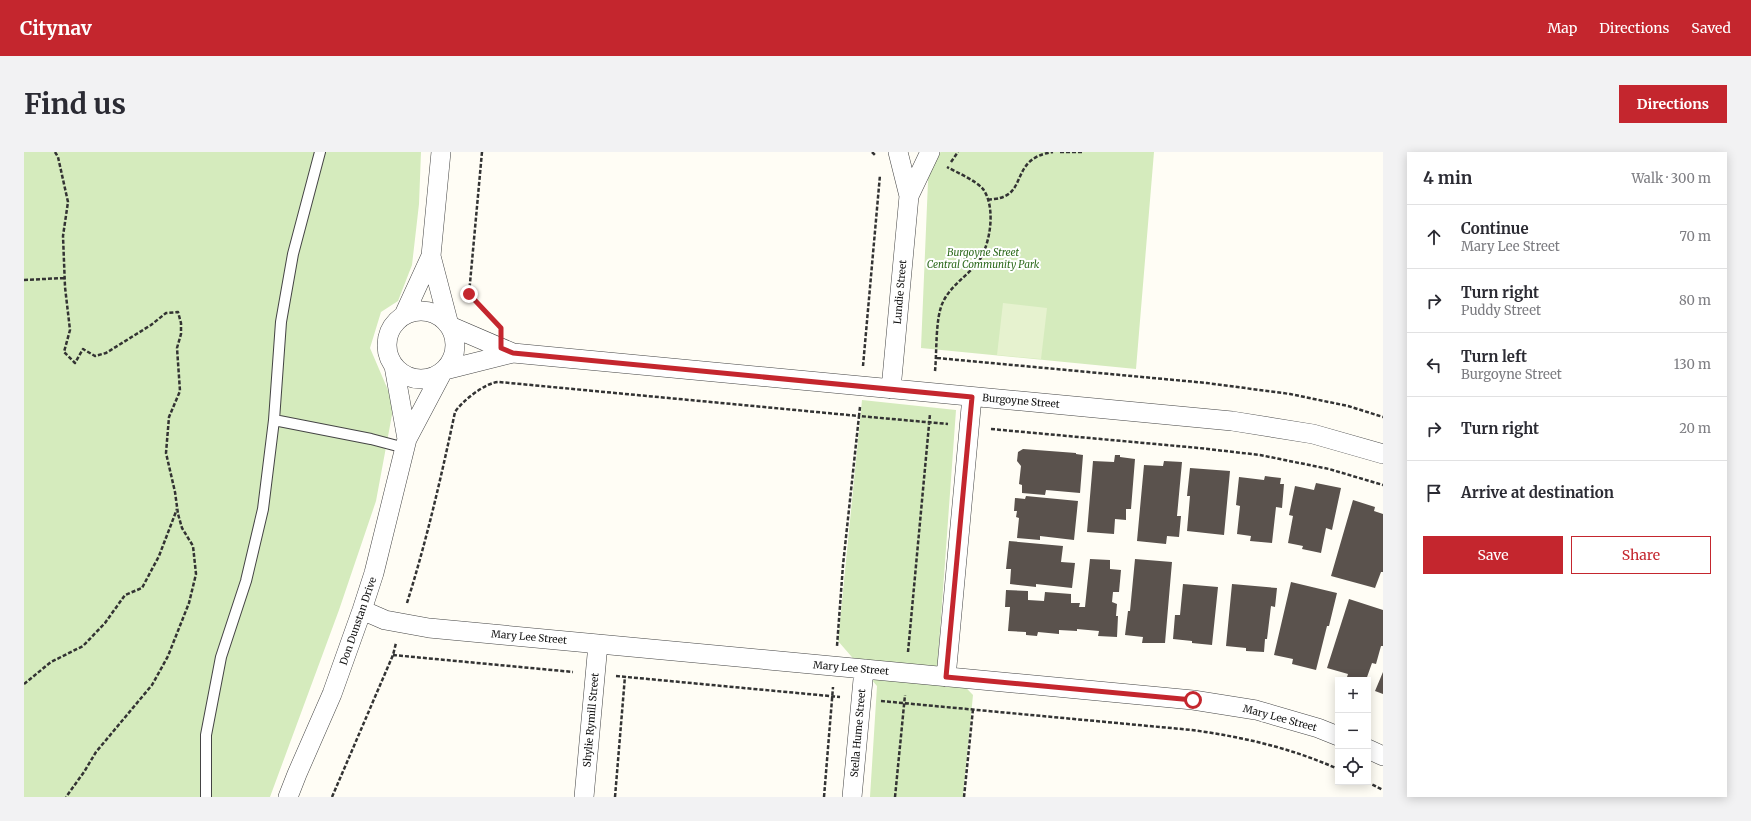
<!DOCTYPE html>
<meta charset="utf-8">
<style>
:root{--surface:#fff;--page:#f2f2f3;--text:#2b2b33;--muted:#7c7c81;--line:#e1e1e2;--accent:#c4262e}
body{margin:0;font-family:Merriweather,serif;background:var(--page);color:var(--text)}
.controls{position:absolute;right:12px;bottom:12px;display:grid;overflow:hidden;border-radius:0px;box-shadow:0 2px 10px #0003}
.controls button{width:36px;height:36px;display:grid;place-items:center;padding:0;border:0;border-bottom:1px solid var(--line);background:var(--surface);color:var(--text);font:20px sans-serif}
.stop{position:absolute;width:12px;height:12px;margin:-9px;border:3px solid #c4262e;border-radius:50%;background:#fff}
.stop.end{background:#c4262e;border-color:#fff;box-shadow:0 1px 4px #0008}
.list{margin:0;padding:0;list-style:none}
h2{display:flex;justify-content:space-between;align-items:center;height:52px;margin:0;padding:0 16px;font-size:17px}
h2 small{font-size:13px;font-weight:400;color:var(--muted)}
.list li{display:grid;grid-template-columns:26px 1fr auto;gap:12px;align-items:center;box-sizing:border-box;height:64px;padding:0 16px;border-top:1px solid var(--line)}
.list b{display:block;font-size:15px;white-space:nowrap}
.list p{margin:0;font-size:13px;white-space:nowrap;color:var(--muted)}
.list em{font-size:13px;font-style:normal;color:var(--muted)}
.actions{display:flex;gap:8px;padding:12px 16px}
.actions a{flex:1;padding:9px 0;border:1px solid var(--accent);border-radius:0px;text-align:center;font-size:14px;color:var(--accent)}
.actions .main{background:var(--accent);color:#fff}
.icon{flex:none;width:22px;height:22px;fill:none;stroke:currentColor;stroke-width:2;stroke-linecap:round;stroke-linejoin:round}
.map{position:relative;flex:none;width:1359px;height:645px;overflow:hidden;border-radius:0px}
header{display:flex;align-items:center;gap:24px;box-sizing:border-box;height:56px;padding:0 20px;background:var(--accent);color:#fff}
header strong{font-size:19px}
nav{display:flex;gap:22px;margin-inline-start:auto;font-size:14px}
.intro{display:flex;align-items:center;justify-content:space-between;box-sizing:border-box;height:96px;padding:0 24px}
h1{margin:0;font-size:28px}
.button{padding:10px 18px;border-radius:0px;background:var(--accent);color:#fff;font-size:14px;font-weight:700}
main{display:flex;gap:24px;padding:0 24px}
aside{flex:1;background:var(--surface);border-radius:0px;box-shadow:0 2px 10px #0003}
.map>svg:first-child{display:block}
.green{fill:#d5ebbd}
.pitch{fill:#e6f2cf}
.building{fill:#5a524d}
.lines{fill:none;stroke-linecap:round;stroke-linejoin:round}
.service-casing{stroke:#444;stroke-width:12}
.minor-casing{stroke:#444;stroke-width:20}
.path{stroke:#333;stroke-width:2.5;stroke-dasharray:4 2;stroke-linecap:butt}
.service{stroke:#fff;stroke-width:10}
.minor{stroke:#fff;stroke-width:19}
.route{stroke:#c4262e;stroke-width:5}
.labels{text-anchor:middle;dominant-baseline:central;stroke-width:4;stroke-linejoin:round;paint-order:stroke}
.park-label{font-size:10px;font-style:italic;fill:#2f6b1f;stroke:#fff}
.street-label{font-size:10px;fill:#111;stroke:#fff}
</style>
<header>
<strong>Citynav</strong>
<nav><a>Map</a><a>Directions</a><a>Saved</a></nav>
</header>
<div class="intro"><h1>Find us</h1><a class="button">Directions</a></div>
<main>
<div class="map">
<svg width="1359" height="645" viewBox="0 0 1359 645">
<rect width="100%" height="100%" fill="#fffdf5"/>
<path class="green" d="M0,0H397L395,52L388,113L374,149L357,160L346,196L370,252L352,349L315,458L246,645H0Z
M917,0H1130L1112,217L897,196L905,6Z
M838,248L932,258L914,507L949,543L939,645H846L853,534L814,489Z"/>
<path class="pitch" d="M979,151L1023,156L1017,207L973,203Z"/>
<path class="building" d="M999,297L1052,301V302L1059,303L1056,341L1022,338L1021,343L998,341V333L995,332L997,314L993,309L994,300Z
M1091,303H1096V305L1111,307L1107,357H1102V368L1091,367L1090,382L1063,380L1069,309L1090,310Z
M1140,309L1158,310L1153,364H1157L1155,385L1143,384L1142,392L1113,389L1120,313L1139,314Z
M1166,316L1206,319L1200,383L1163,379L1166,344H1163Z
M1241,324L1257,326L1256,332H1260L1258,356L1252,355L1248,391L1226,389L1227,384L1213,382L1216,354L1212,353L1215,325L1240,328Z
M1292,331L1317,336L1308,378L1302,376L1297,401L1278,397L1279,394L1264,391L1269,364L1265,363L1271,334L1290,338Z
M1002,344L1054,349L1050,388L1016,384V388L993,386L995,366L992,365L993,359H990L991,346L1001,347Z
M1329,348L1351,355L1350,359L1359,362V420H1357L1351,436L1307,424Z
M985,389L1039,394L1037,410L1051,411L1048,436L1012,432V435L986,432L987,417H982Z
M1066,407L1086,408V417L1097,418L1095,440H1089L1088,450L1093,452L1092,464H1094L1093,485L1074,484L1075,479L1053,477V479L1035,478V482L1014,480L1013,484L1002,483V480L984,479L986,455H981L982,438L1004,439V448L1020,449L1021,440L1047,442V451H1056L1055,455H1061Z
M1111,407L1148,410L1141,491H1118L1119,485L1101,483L1104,459H1106Z
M1267,430L1313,441L1305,474H1303L1292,518L1268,512L1269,507L1250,503Z
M1159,432L1194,435L1188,493L1168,491V489L1149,487L1151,463H1156Z
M1208,432L1253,436L1251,455L1247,454L1243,487H1241L1240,500L1222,499V496L1202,494Z
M1325,447L1359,458V494H1357L1352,512L1348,511L1342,528H1322L1324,522L1303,516Z
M1359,520V542L1351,539Z"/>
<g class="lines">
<defs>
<path id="service" d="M250,268L347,287L381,296
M182,645V583L197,505L222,429L239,357L250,268L257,170L269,102L296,0"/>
<path id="minor" d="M885,44L906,0
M407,104L425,173
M363 193a34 34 0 1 1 68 0a34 34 0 1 1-68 0Z
M380,163L407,104L417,0
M426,174L489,201L1208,269L1289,282L1359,302
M370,214L383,287
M421,218L489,201
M867,237L885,44L874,0
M338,458L361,468L405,476L1169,548L1232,558L1294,576L1314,584
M922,525L948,245
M1344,597L1359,604
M264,645L273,622L308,542L338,458L350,421L383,287L419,219
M560,645L574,492
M828,645L840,517"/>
</defs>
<use href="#service" class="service-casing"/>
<use href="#minor" class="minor-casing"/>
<path class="path" d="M31,0L34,5L44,50L39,84L41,135L46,178L40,200L51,211L59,197L71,204L82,201L127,173L142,161L154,160L157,171V182L153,196L156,239L145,265L142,301L151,340L154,362L158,376L169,394L172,422L165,451L144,504L128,533L72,600L60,620L42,645
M458,0L445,142L469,168
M848,0L852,4
M1036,0H1060
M927,10L934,0
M964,48C968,47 973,47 976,46C1003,39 987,6 1029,0
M0,128L40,126
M913,206L1183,231L1266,242L1324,254L1359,265
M839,214L856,23
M911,219C913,201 911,166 919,150C926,135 940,126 951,114C966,98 973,56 959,37C951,28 934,21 923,15
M836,255L835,264L924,272
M967,277L1175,296L1236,303L1305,317L1359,333
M383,451C403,387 417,326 431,260C438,249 462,230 475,230L835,264L819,413L813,494
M884,500L906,262
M369,503L549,520
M592,524L816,545
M0,532L27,510L59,494L81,471L101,443L118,436L135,404L153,357
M857,549L1168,578C1219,585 1267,596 1314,617
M1343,630L1359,638
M308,645L369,503L372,491
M591,645L601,524
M800,645L809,535
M871,645L881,543
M940,645L949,557"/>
<use href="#service" class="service"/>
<use href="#minor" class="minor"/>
</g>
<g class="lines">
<path class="route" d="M445,142L477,176V196L489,201L948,245L922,525L1169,548"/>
</g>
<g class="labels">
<g class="park-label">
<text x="959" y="100">Burgoyne Street<tspan x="959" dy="12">Central Community Park</tspan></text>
</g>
<g class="street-label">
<text transform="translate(876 140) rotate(-85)">Lundie Street</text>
<text transform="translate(997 249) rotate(5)">Burgoyne Street</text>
<text transform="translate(334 469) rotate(-71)">Don Dunstan Drive</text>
<text transform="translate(505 485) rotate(5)">Mary Lee Street</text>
<text transform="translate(827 516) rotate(5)">Mary Lee Street</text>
<text transform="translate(1256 566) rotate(15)">Mary Lee Street</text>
<text transform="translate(567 568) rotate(-85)">Shylie Rymill Street</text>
<text transform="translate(834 581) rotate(-85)">Stella Hume Street</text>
</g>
</g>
</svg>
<div class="controls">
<button>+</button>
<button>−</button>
<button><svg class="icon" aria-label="locate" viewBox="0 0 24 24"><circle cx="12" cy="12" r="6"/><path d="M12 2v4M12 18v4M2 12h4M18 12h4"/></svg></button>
</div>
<div class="stop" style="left:1169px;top:548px"></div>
<div class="stop end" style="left:445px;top:142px"></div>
</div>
<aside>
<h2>4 min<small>Walk · 300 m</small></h2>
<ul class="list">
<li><svg class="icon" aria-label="ahead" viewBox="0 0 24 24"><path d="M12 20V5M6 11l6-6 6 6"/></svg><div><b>Continue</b><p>Mary Lee Street</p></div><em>70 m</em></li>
<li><svg class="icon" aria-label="right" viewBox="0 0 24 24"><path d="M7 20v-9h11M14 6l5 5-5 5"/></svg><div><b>Turn right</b><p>Puddy Street</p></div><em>80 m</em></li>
<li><svg class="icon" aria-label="left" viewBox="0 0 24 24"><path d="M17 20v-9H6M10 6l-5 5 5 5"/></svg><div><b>Turn left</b><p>Burgoyne Street</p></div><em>130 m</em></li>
<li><svg class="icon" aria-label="right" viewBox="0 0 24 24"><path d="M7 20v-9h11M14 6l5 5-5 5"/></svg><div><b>Turn right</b></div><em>20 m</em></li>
<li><svg class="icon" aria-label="arrive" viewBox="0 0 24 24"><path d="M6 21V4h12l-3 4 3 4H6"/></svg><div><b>Arrive at destination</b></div></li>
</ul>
<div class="actions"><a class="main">Save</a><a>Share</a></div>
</aside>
</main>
